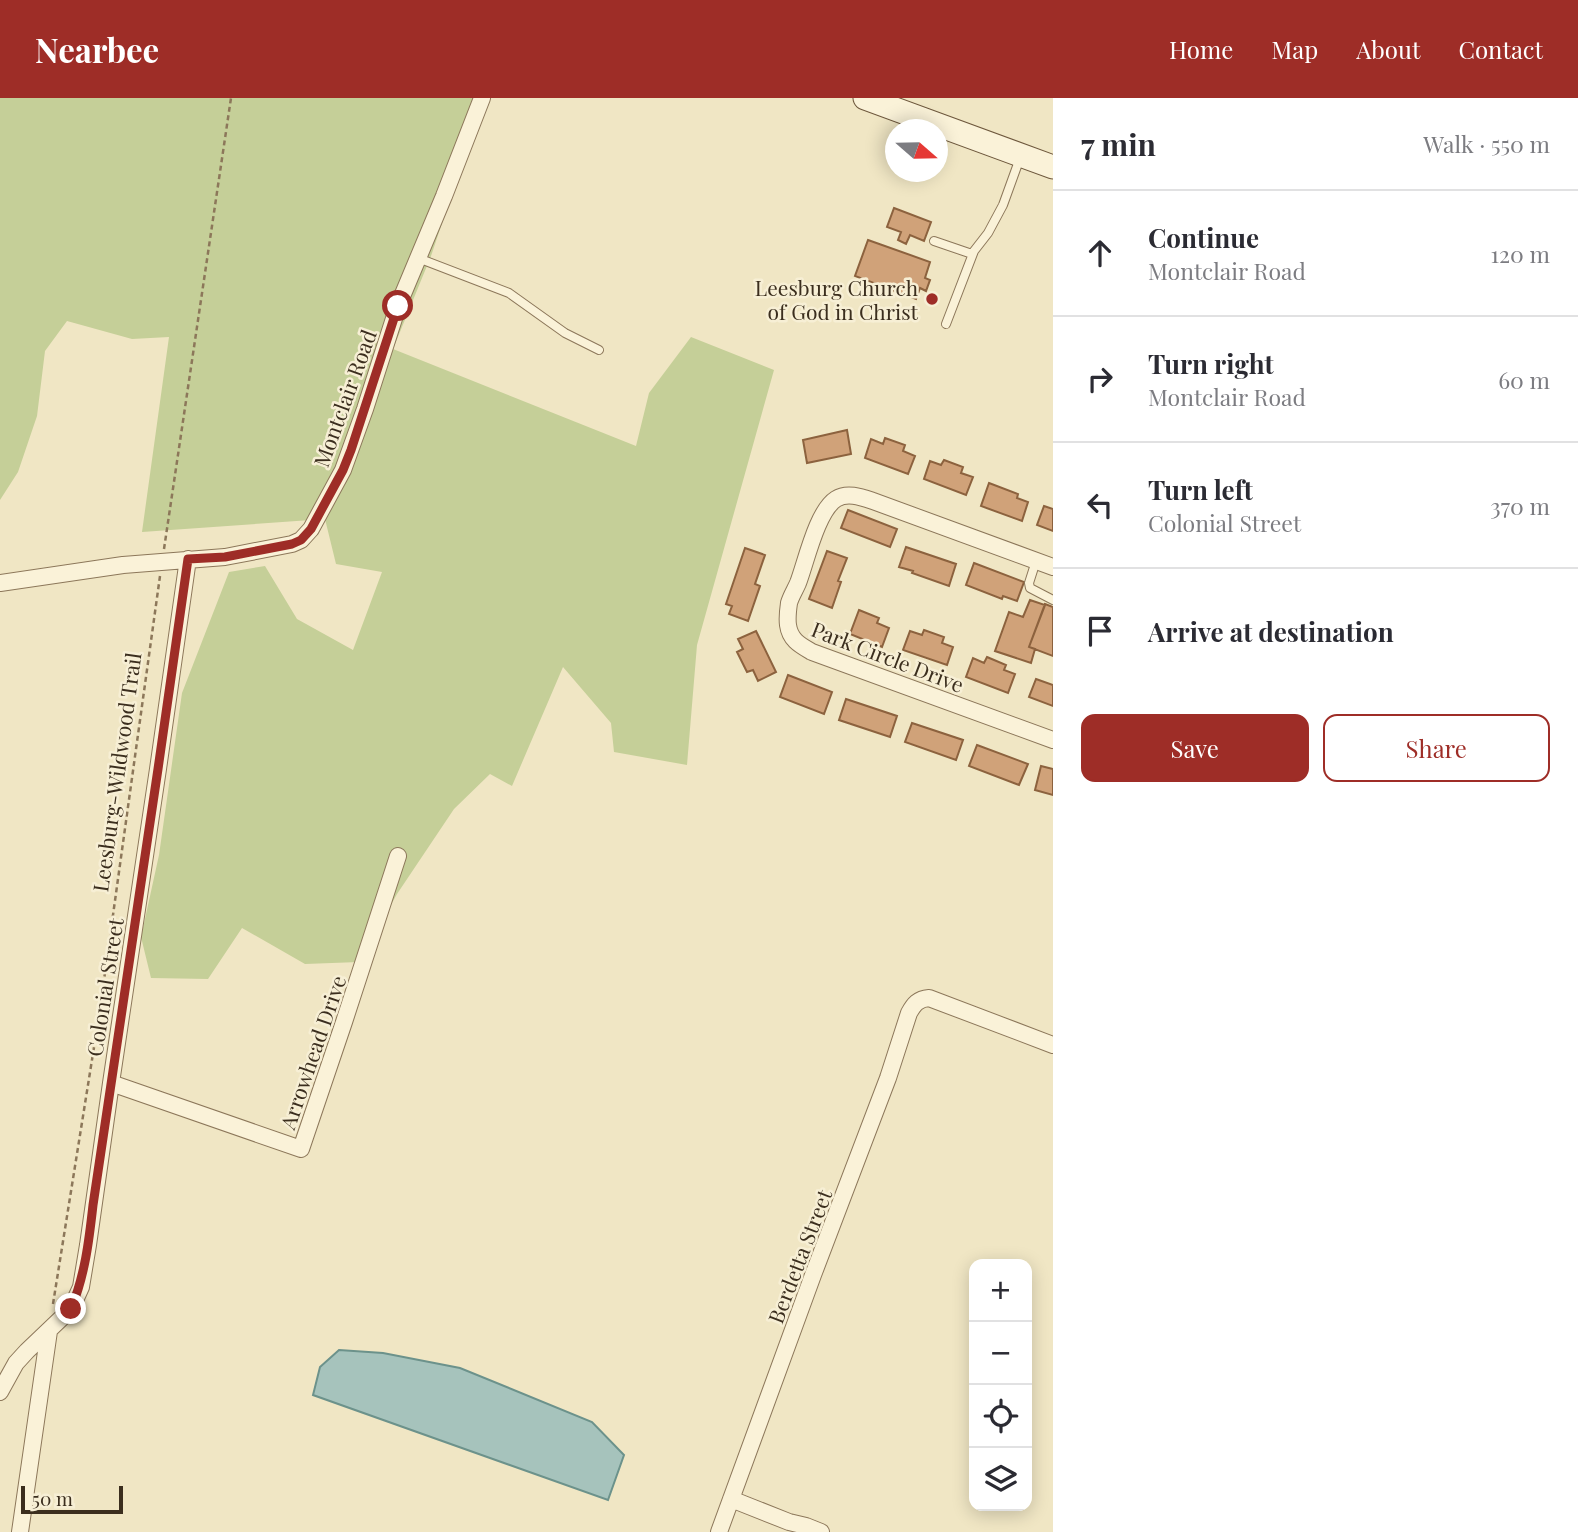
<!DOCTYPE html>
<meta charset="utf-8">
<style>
:root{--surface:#fff;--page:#f2f2f3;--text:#2b2b33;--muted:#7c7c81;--line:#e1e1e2;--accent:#9e2d27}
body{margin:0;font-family:"Playfair Display",serif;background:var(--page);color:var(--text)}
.controls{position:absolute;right:21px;bottom:21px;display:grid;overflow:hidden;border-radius:14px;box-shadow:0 4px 18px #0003}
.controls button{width:63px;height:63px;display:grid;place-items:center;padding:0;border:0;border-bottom:2px solid var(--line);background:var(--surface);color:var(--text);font:35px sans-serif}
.compass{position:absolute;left:885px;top:21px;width:63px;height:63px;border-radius:50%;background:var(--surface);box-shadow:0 4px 18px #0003;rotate:110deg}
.scale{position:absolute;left:21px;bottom:18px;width:102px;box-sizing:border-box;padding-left:7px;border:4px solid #3b2e1e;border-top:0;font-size:19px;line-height:24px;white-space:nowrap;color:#3b2e1e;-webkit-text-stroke:5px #f7efd5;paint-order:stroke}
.stop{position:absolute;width:21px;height:21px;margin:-16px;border:5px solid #9e2d27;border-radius:50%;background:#fff}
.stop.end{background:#9e2d27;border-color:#fff;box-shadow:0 2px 7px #0008}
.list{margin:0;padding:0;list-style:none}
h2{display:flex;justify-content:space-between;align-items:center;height:91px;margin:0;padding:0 28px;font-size:30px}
h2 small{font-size:23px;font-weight:400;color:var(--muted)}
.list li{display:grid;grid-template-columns:46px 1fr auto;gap:21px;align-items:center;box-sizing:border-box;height:126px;padding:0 28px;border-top:2px solid var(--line)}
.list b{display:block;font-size:26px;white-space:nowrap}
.list p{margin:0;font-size:23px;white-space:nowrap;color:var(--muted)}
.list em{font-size:23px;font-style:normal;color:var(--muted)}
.actions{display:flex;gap:14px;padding:21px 28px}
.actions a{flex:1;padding:16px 0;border:2px solid var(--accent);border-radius:14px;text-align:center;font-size:24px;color:var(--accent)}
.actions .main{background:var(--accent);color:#fff}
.icon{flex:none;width:38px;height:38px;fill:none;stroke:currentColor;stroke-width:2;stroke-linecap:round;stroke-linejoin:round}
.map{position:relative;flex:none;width:1053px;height:1434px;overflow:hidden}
header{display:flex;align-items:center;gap:42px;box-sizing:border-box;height:98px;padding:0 35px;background:var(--accent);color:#fff}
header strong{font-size:33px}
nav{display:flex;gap:38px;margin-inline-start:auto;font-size:24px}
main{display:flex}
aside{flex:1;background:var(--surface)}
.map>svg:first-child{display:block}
.green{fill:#c5cf98}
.water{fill:#a6c3bc;stroke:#6c928b;stroke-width:2}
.building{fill:#d0a279;stroke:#8c623e;stroke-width:2}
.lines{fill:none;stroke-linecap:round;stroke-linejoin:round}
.lane-casing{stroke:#8c775a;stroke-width:10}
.street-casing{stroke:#8c775a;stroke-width:18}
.secondary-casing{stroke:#6e583d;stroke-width:25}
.path{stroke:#8c775a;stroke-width:2.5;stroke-dasharray:5 3.5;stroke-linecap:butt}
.lane{stroke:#faf2d8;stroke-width:8}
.street{stroke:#faf2d8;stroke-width:16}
.secondary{stroke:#faf2d8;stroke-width:23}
.route{stroke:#9e2d27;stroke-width:9}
.poi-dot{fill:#9e2d27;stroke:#f7efd5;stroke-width:2.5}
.labels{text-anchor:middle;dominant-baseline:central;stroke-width:5;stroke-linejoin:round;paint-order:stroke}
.poi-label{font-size:21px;fill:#3b2e1e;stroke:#f7efd5;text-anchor:end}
.street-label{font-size:21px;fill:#3b2e1e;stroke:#f7efd5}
</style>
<header>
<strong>Nearbee</strong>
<nav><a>Home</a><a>Map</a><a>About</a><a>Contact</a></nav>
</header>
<main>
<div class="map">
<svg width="1053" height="1434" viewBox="0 0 1053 1434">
<rect width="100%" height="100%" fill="#f0e6c4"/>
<path class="green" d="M0,0H484L431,158L393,251L636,348L649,295L691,239L774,272L697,547L687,667L614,654L611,625L563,569L512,688L490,676L454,711L397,796L359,864L305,866L242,830L208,881L151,880L141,839L159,757L182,595L229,474L265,468L297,521L353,552L382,474L336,466L325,421L142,434L169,239L132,241L67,223L45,253L37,318L18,374L0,402Z"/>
<path class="water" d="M339,1252L383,1255L460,1270L592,1324L624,1357L608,1402L313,1297L320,1269Z"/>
<path class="building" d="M894,110L931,124L924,143L910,137L906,146L898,142L901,134L887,129Z
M868,142L930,164L925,180L930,182L926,193L920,190L916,201L855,178Z
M847,332L851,356L807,365L803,342Z
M885,340L905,347L903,353L915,358L908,376L865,360L871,341L883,346Z
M944,362L963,369L961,375L973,379L966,397L924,381L930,363L941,367Z
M989,385L1018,396L1017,400L1028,404L1022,423L981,408Z
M1044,408L1053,411V433L1037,427Z
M848,412L897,431L890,449L841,430Z
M906,449L956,466L949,488L912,475L913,473L899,469Z
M745,450L765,457L755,486L760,488L748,523L729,516L732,508L726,506Z
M827,453L847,460L838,483L841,484L832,510L809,501Z
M974,465L1024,484L1017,503L1003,498L1002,501L966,487Z
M1030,502L1045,507L1029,549L1035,551L1031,565L995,553L1009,514L1023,519Z
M1045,506L1053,509V558L1029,549Z
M859,512L879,520L877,525L889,530L882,549L850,536Z
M924,532L944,539L942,545L953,549L947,567L903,552L910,533L922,537Z
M756,533L776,574L758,583L753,572L747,574L737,554L743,551L738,541Z
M987,559L1006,567L1004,572L1015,576L1008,595L966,579L973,560L984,565Z
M788,577L832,594L824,616L780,599Z
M1036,581L1053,587V608L1029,599Z
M846,601L897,618L890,639L839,622Z
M912,625L963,642L956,662L905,644Z
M977,647L1028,666L1019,687L969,668Z
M1041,668L1053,671V697L1035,692Z"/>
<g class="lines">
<defs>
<path id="lane" d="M934,143L972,156
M418,160L509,195L565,235L599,252
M946,226L974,153L988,135L1003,107L1020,60
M1036,463L1029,485L1030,490L1053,502"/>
<path id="street" d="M1053,469L873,403C861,399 847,394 836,401C817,413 806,464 798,485C795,492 791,498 789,505C788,512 787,520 788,527C790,542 800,547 812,554L1053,642
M0,485L123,467L225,459L292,446L301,442L311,431L343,372L365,311L398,208L444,98L482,0
M111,985L301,1051L344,924L398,758
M0,1294L16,1265L27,1253L71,1211L81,1189L88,1147L111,985L158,671L188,461
M731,1401L789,1424L806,1428L821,1434
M20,1434L49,1233
M719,1434L813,1177L888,980L909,915C914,906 918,901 929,900L1053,947"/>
<path id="secondary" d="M865,0L1053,69"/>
</defs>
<use href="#lane" class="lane-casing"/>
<use href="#street" class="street-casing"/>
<use href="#secondary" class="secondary-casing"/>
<path class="path" d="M164,451L231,0
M53,1206L99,918L160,478"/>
<use href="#lane" class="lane"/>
<use href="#street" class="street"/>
<use href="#secondary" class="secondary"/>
</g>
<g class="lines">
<path class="route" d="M71,1211C85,1177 89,1143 93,1107L158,671L188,461L225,459L292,446L301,442L311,431L343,372L351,352L398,208"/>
</g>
<circle class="poi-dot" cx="932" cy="201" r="7"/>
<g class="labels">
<g class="poi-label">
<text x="918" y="189">Leesburg Church<tspan x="918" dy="24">of God in Christ</tspan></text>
</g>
<g class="street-label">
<text transform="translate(344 300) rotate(-70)">Montclair Road</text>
<text transform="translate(888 558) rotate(21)">Park Circle Drive</text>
<text transform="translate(116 674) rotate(-82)">Leesburg-Wildwood Trail</text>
<text transform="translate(104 889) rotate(-81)">Colonial Street</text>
<text transform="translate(312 954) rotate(-71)">Arrowhead Drive</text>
<text transform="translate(799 1158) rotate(-69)">Berdetta Street</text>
</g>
</g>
</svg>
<div class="controls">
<button>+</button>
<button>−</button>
<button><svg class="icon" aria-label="locate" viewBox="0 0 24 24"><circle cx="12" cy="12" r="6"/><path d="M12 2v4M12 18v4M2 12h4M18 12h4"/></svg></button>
<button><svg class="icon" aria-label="layers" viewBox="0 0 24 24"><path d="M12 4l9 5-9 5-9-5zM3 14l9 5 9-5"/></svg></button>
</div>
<svg class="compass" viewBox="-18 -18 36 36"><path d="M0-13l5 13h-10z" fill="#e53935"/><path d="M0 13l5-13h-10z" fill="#7c7c81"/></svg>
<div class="scale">50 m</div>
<div class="stop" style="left:398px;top:208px"></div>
<div class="stop end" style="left:71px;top:1211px"></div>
</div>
<aside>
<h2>7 min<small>Walk · 550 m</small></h2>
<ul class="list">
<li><svg class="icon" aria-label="ahead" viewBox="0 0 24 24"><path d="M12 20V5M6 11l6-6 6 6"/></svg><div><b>Continue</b><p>Montclair Road</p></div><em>120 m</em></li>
<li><svg class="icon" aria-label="right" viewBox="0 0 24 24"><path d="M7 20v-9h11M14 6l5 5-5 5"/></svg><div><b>Turn right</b><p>Montclair Road</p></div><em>60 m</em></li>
<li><svg class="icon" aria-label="left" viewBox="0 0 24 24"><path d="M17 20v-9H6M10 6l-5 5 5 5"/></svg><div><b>Turn left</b><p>Colonial Street</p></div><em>370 m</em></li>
<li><svg class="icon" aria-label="arrive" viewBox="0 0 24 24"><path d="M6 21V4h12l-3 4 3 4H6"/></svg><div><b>Arrive at destination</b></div></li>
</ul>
<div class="actions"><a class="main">Save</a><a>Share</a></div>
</aside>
</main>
